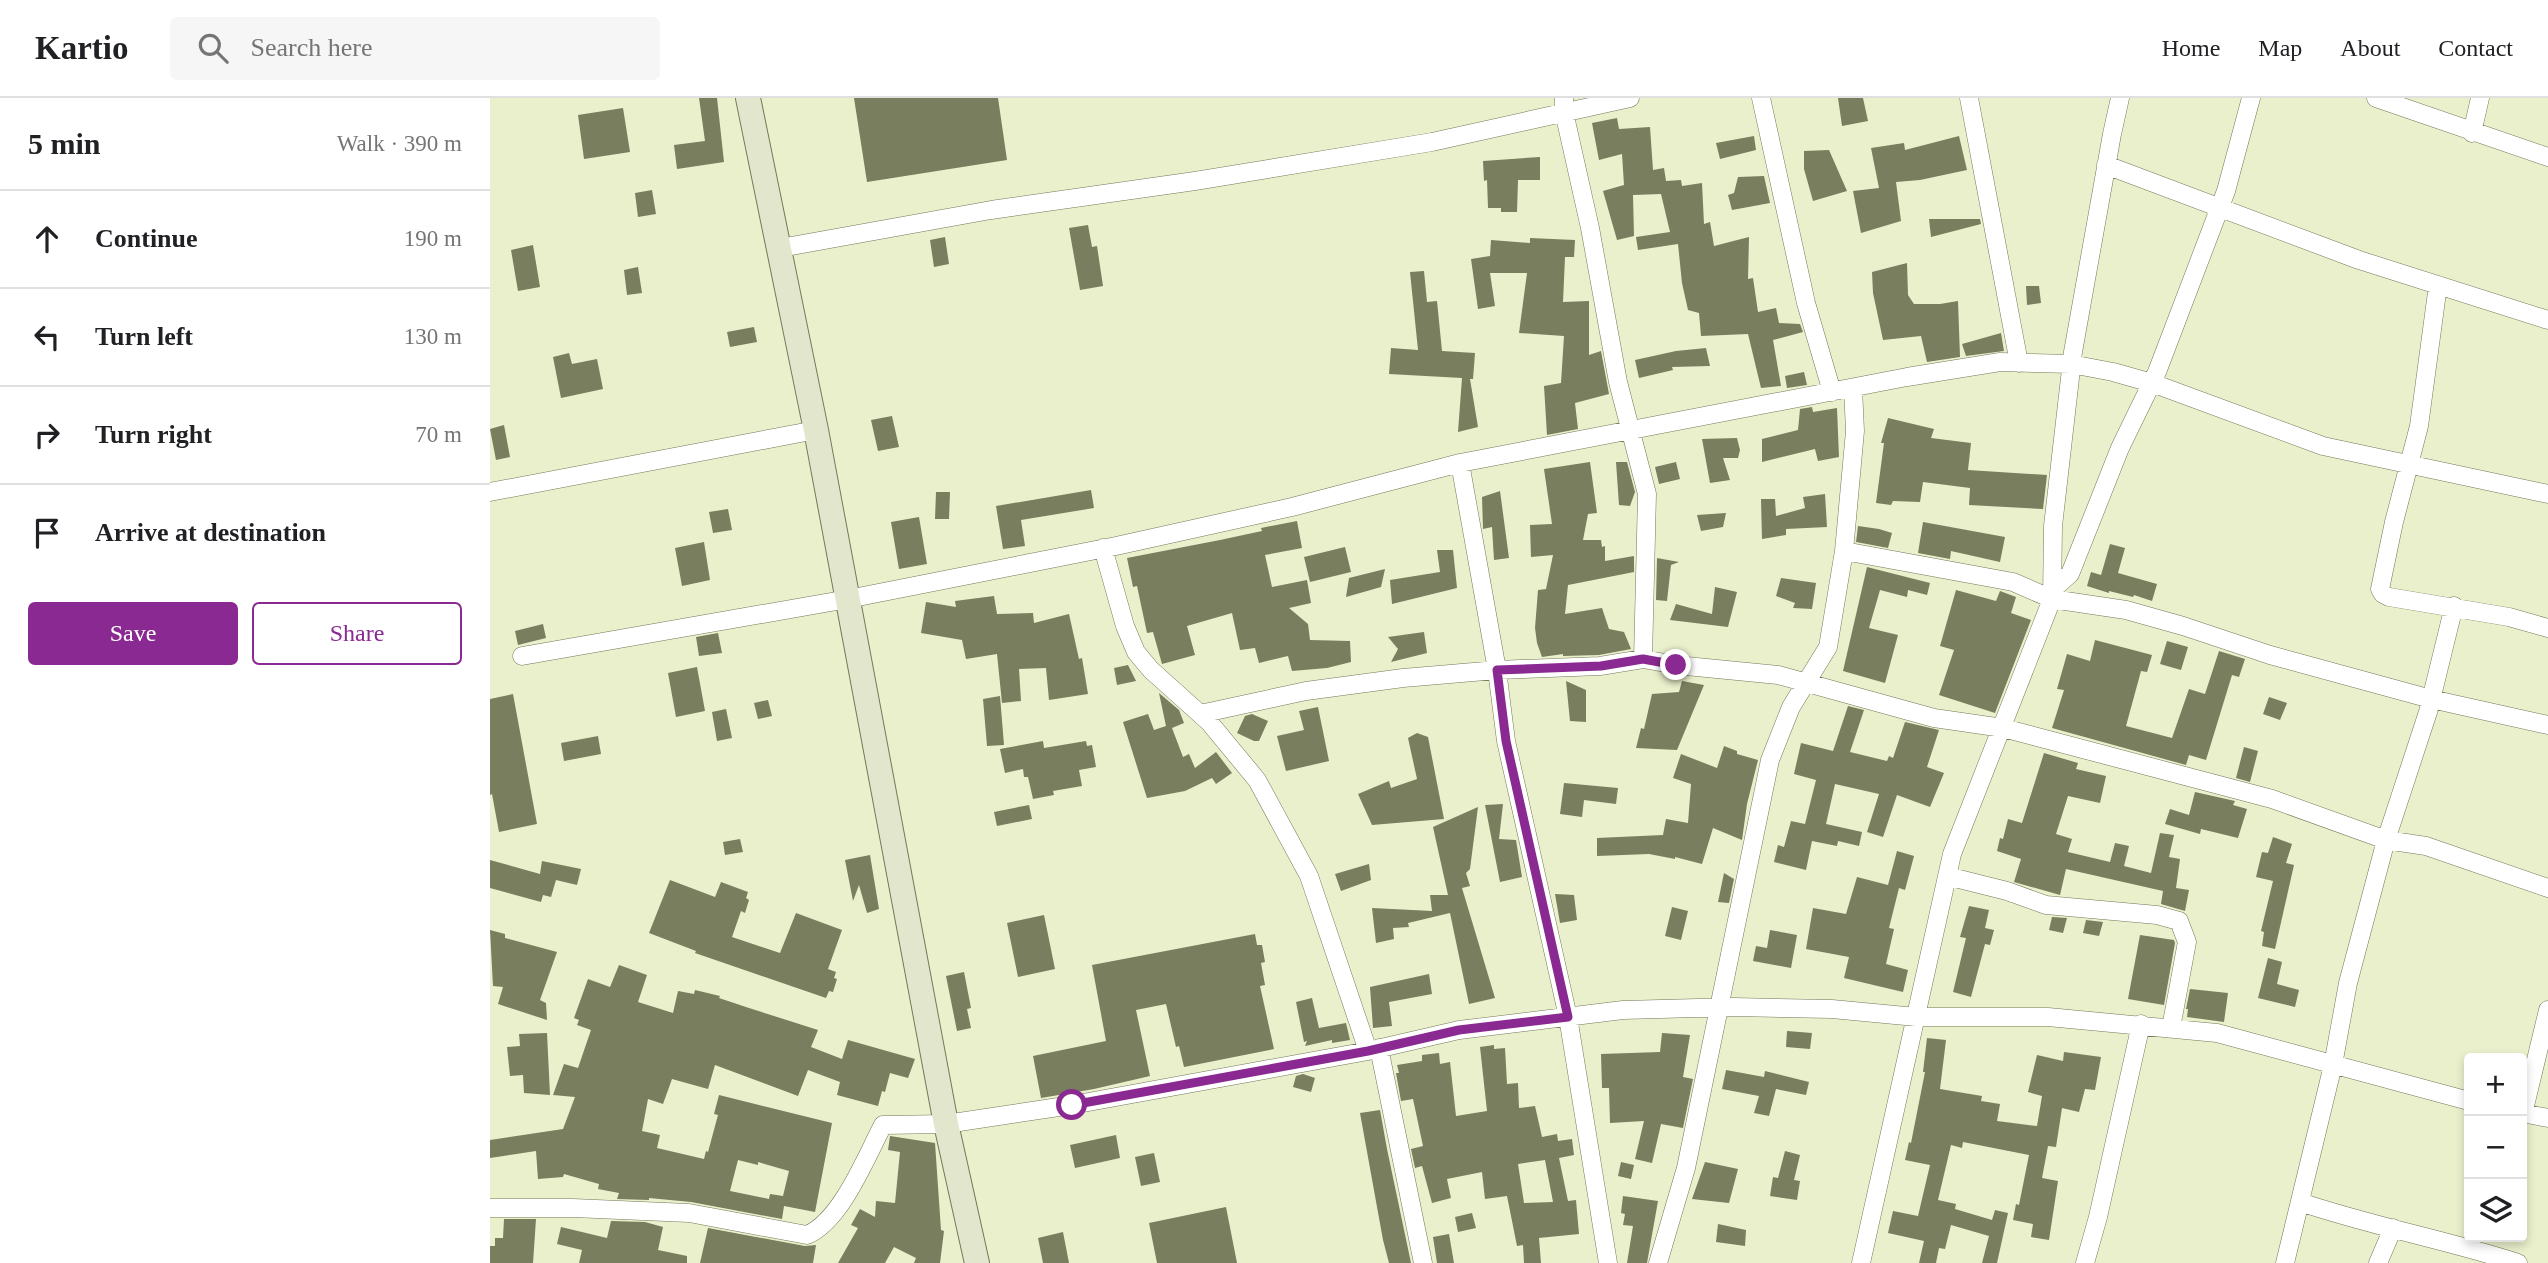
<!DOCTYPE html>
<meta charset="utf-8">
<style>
:root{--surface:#fff;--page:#f6f6f6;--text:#202124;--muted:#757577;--line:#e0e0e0;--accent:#8a2991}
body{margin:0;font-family:Georgia,serif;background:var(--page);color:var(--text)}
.controls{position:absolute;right:21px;bottom:21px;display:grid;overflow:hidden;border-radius:7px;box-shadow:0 4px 10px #0003}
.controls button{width:63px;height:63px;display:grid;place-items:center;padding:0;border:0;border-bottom:2px solid var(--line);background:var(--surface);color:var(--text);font:35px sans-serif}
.stop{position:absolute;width:21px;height:21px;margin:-16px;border:5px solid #8a2991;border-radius:50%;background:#fff}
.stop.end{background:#8a2991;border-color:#fff;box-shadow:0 2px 7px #0008}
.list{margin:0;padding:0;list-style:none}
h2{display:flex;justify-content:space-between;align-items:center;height:91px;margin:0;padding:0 28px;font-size:30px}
h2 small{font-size:23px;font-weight:400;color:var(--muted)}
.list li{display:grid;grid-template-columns:46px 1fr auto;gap:21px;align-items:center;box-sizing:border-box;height:98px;padding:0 28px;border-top:2px solid var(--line)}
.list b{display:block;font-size:26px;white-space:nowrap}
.list em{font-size:23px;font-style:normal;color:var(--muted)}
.actions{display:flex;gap:14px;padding:21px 28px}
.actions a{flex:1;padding:16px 0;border:2px solid var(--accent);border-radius:7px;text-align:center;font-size:24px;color:var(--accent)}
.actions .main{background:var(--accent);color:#fff}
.icon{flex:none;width:38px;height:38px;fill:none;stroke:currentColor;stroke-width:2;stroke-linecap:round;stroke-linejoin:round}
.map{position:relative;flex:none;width:2058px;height:1165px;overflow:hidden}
header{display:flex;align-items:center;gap:42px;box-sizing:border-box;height:98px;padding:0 35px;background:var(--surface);border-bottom:2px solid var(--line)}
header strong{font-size:33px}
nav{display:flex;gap:38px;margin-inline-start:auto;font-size:24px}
.search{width:490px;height:63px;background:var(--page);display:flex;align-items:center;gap:18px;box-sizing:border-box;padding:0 24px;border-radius:7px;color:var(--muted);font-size:26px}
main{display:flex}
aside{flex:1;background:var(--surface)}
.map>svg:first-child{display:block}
.building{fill:#787e5e;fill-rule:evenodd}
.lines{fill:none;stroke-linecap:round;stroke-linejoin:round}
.street-casing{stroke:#737858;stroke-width:19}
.secondary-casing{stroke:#737858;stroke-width:26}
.street{stroke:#fff;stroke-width:18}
.secondary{stroke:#e2e6cc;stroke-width:24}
.route{stroke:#8a2991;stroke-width:9}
</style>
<header>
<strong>Kartio</strong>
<div class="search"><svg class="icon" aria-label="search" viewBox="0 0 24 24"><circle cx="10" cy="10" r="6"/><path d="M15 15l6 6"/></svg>Search here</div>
<nav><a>Home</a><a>Map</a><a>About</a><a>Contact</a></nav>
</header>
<main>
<aside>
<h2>5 min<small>Walk · 390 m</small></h2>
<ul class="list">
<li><svg class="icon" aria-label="ahead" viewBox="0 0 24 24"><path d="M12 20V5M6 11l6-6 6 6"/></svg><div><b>Continue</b></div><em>190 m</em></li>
<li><svg class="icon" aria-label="left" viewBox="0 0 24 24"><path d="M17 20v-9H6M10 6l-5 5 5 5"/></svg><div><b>Turn left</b></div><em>130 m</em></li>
<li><svg class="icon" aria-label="right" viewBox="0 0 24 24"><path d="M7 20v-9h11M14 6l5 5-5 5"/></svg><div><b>Turn right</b></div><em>70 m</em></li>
<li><svg class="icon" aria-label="arrive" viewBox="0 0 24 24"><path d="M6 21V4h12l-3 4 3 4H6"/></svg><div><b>Arrive at destination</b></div></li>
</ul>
<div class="actions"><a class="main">Save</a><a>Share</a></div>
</aside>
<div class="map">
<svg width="2058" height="1165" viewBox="0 0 2058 1165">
<rect width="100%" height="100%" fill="#eaf0cc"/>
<path class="building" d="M209,0H227L234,64L187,71L184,47L215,43Z
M364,0H508L517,62L377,84Z
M1348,0H1373L1378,23L1352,28Z
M133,10L140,54L94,61L88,17Z
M1127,20L1129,31L1160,29L1163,72L1174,70L1176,83L1191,82L1192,88L1212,85L1214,126L1220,124L1224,148L1259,139L1258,181L1263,180L1268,214L1286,210L1289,225L1310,226L1313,234L1283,242L1291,288L1271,290L1258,236L1211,238L1209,215L1198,212L1192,185L1188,146L1148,152L1146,139L1180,134L1171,96L1143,97L1144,138L1127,142L1113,93L1134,87L1132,56L1109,62L1102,25Z
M1264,38L1266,52L1230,61L1226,45Z
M1469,38L1477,72L1430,82L1406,84L1411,123L1371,135L1363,93L1389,90L1381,50L1414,45L1415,52Z
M1339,52L1357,93L1323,103L1314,71V53Z
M1050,59V82H1028L1027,114H1011V110H998L997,82L994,83L993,63Z
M1274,78L1280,105L1242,112L1238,97L1244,95L1248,79Z
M162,92L166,116L148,119L145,95Z
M1439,121H1490L1491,126L1441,139Z
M598,127L602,149L607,148L613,188L590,192L579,130Z
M455,139L459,166L444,169L440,142Z
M1040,140L1085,142L1084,159H1075L1073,204L1099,203V257L1111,253L1119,296L1085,305L1088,331L1057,337L1054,288L1071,285L1074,238L1029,235L1037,175H1000L1005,208L988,211L981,161L1000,158L1001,142L1040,145Z
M43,147L50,189L28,193L21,152Z
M1417,165L1418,197L1424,206H1450L1468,203L1470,259L1437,264L1431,238L1393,242L1383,195L1382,174Z
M148,169L152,195L137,197L134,172Z
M934,173L937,204L947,203L952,253L985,255L983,281H980L988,329L968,334L972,280L899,276L901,250L928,252L920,174Z
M1536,188H1549L1551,205L1537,207Z
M264,229L267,244L240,249L237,234Z
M1511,235L1514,253L1476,258L1472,246Z
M1216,250L1220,268L1182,269L1183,272L1149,280L1145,262L1186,253Z
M79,255L82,266L107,261L113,291L71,300L63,259Z
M1314,274L1317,287L1297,290L1295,278Z
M1322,309L1323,314L1347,310L1349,359L1328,363L1325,351L1272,364V341L1308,332L1310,311Z
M402,318L409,349L388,353L381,322Z
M1398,320L1444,331L1441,340L1481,345L1478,372L1557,377L1553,411L1479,407L1480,390L1433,384L1430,404L1403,403L1401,407L1386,405L1394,345H1391Z
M14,327L20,359L6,362L0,331Z
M1247,340L1250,352L1248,360H1233L1240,382L1220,385L1212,341Z
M1100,364L1107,415L1098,416L1093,442H1111L1112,449L1115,448V463L1144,458V474L1078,487L1075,516L1112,510L1119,531L1134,534L1141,551L1109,557L1073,558V556L1052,559L1047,545L1045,530L1048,492L1056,491L1063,457L1041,459L1040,427L1062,426L1054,371Z
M1126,364H1137L1145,394L1140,408L1129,407Z
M1186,364L1190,381L1169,386L1165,369Z
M601,392L604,410L531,422L535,448L513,451L506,408Z
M1010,393L1019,460L1004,462L1002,429L993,431L992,399Z
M446,394H460L459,421H445Z
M1335,396L1337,429L1296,431V437L1272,441L1271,401H1285L1286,418L1315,410L1313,399Z
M238,411L242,432L223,435L219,414Z
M1236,415L1233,429L1211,433L1207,417Z
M429,419L437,466L409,471L401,424Z
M807,423L812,450L775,457L782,489L817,482L821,505L799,510L818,526L820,542L860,543L861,564L837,570L802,573L798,558L769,565L765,550L750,552L742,515L697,528L705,557L672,566L663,534L657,535L647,488L643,489L637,460L730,442L772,433L771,430Z
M1433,424L1515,439L1510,464L1461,453L1460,461L1428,455Z
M1368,428L1389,431L1402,435L1398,450L1366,444Z
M214,444L220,482L192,488L185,450Z
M1620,446L1635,450L1628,475L1667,486L1662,503L1644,497L1643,499L1619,493V495L1597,488L1601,474L1611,477Z
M855,449L861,474L820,484L814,459Z
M947,452H963L967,490L902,506L900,482L950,474Z
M1167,460L1189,464L1181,467L1177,503L1166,502Z
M1377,469L1440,485L1437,497L1418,492L1417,499L1390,492L1379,530L1408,537L1395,585L1353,573Z
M895,471L891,489L856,499L859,480Z
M1291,480L1326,485L1322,511L1303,510L1305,505L1286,498Z
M1225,489L1247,494L1238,529L1180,522L1186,506L1222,516Z
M1466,492L1506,503L1510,493L1526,499L1521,515L1541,522L1505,615L1449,597L1464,552L1450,548Z
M504,498L507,516L543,515L544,525L579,516L589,561L592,560L598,596L559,602L556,570L529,571L531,603L512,605L507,556L476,561L472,542L431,535L436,504L466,509L465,503Z
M53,526L56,540L28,547L25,533Z
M934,534L937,555L901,564L908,551L898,539Z
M228,535L232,555L209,558L206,539Z
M1605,542L1662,557L1657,574L1651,573L1636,628L1682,640L1699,591L1715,596L1729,553L1755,561L1749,579L1742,577L1716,662L1699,657L1696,667L1562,630L1574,592L1567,591L1577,556L1600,563Z
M1677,543L1698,549L1691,572L1670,566Z
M638,567L646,583L627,587L624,570Z
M207,569L215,613L186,619L178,575Z
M1076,583L1096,592V624L1080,623Z
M1192,583L1214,587L1187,652L1146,650L1151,630L1154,631L1162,596L1189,594Z
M669,595L689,612L694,625L682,630L693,659L699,656L705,670L726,654L742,675L726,686L722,680L695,693L657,700L633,624L658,616L664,632L676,628Z
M23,596L47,726L9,734L2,696L0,697V601Z
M510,598L514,647L497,648L493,601Z
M1779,599L1797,605L1790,622L1773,616Z
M278,602L282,618L268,621L264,605Z
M1358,608L1374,612L1360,654L1397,663L1399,658L1403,660L1415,624L1449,632L1437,669L1454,675L1440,709L1407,697L1393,739L1377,734L1389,696L1345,686L1336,726L1372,734L1369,748L1348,743L1347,748L1322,743L1316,772L1284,764L1288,747L1294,749L1301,723L1315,726L1326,682L1304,676L1311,645L1343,653Z
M828,609L839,663L796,673L787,638L814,632L809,613Z
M236,611L242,640L227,643L222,614Z
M762,616L778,623L769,643H764L747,635L755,618Z
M927,635L938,639L954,721L882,727L868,696L899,683L901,690L927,681L918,640Z
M108,638L111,656L74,663L71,645Z
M553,643L554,650L596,643L597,648L602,647L606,669L589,672L592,688L563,693L564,697L543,701L538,679H534L533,671L515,675L510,651Z
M1234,648L1247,653V656L1268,662L1257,706L1252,742L1223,730L1212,766L1185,759V761L1159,756L1107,758V740L1173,737L1176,721L1198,725L1201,686L1183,680L1191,656L1227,670Z
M1754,649L1768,653L1760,684L1746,680Z
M1554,655L1588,665L1586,671L1616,678L1610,705L1578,698L1566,736L1582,741L1578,754L1620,764L1625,745L1639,748L1634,768L1661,775L1670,735L1684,737L1679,759L1690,761L1686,790L1699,792L1695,813L1671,806L1673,793L1576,771L1570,797L1524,784L1531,761L1507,753L1510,740L1513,741L1518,721L1532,725Z
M1074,685L1128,690L1126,706L1094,702L1092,719L1070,716Z
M1705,694L1745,703L1743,707L1757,711L1748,740L1711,731L1710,736L1675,726L1680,711L1699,717Z
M1013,706L1009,741L1026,742L1032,779L1010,784L995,707Z
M539,707L542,721L507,728L504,714Z
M988,709L980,771L976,775L980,788L972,790L1005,900L979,906L960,815L918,825L919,829L903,830L904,841L886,845L882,810L942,813L940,797H958L943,729Z
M1783,739L1802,746L1796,765L1804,767L1785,851L1772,848L1774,834L1771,833L1783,783L1766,779L1772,754L1778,755Z
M250,741L253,754L235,757L233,744Z
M1407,753L1424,758L1415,792L1409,790L1399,830L1404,831L1396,866L1418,872L1413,894L1354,880L1359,859L1316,851L1323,810L1356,816L1367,779L1398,787Z
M380,757L389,811L377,815L369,787L363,803L355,762Z
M0,762L50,776L52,763L91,771L87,787L66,782L61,799L53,797L51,804L0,790Z
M879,766L881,782L851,793L845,776Z
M1234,775L1244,781L1239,805L1228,804Z
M180,782L225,799L231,784L258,794L256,800L259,802L255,815L251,813L242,839L290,855L306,815L352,832L338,871L346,874L344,880L347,881L343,894L339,893L336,900L205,855L206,853L159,835Z
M1065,796L1084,797L1087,822L1070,825Z
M1479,808L1499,812L1495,830L1504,832L1500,847L1495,846L1481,899L1463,894L1476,840L1470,839Z
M1182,809L1198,813L1191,842L1175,838Z
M554,817L565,871L528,879L517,825Z
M1562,819L1577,820L1573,835L1559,832Z
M1596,822L1613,824L1609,838L1593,835Z
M0,832L15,836V840L67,854L50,902L56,905L57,922L8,906L13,889L3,888Z
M1280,832L1307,837L1301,870L1263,863L1266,848L1277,850Z
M765,836L767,847H772L775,864L771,865L775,887L770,888L784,951L694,969L689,948L686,949L676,906L646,912L660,978L604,991L551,1000L543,958L616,943L602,867Z
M1650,837L1684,842L1685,845L1674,907L1638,901Z
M1778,860L1792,864L1787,886L1809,892L1805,909L1768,900Z
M129,867L157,877L148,904L183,915L188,893L204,896L205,892L230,898L229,900L259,910L328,932L321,949L352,961L358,942L425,961L418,980L400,975L395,994L392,993L388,1008L347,997L350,984L318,972L308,998L225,967L218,991L182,981L173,1006L158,1001L152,1033L170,1037L167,1050L214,1061L216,1053L218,1054L228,1017L224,1016L229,997L342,1025L325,1114L294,1108L292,1121L201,1104L159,1100V1102L127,1101L129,1095L108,1091L109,1086L74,1076L73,1079L48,1081L46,1053L0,1060V1042L73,1031L85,999L63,997L74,966L88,970L101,932L87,927L89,922L84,920L98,881L120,889ZM248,1062L268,1067V1064L299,1073L293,1098L280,1096L279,1101L240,1093Z
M474,874L481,910L477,911L481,930L467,933L456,878Z
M939,876L942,896L899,904L902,928L883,930L880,889Z
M1700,891L1738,895L1734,924L1697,919L1698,911H1696Z
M822,900L829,930L856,925L860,942L842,945V942L815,948L817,943L814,944L806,904Z
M1297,933L1322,935L1320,951L1296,949Z
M57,935L60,997L34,995L33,977L20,978L17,949L30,948L29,936Z
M1172,935L1200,937L1193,979L1203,981L1193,1030L1171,1026L1162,1065L1145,1061L1154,1023L1120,1025L1119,990H1112L1111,956L1170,954Z
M1437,940L1456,942L1450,991L1492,998L1491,1003L1510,1006L1507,1023L1547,1028L1552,998L1538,994L1547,957L1573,963L1574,954L1611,959L1605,992L1595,991L1589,1014L1572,1010L1566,1049L1558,1048L1552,1080L1568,1083L1559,1142L1541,1139L1543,1126L1523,1122L1526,1106L1529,1107L1539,1057L1473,1044L1472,1050L1461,1047L1448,1102L1466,1106L1465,1111L1502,1122L1505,1112L1518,1115L1507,1165H1492L1499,1138L1461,1127L1455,1151L1449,1150L1446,1165H1429L1434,1143L1398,1135L1403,1113L1428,1118L1440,1067L1415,1062L1419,1044L1421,1045L1435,974H1433Z
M1004,947V951L1015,950L1017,986L1028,985L1029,1010L1045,1008L1052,1039L1067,1036L1068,1043L1082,1041L1084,1057L1069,1060L1078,1103L1086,1102L1089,1136L1049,1140L1051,1165H1034L1033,1147L1027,1148L1017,1098L995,1101L992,1074L957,1081L961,1100L942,1105L932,1068L925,1070L921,1051L933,1048L923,1001L911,1003L906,975H909L907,967L932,963V957L949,955L950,966L960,964L966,1018L997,1013L990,949ZM1055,1062L1063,1104L1034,1105L1028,1066Z
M1236,972L1274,979L1275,973L1319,984L1316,997L1286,991L1279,1018L1264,1015L1269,998L1232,991Z
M813,976L825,980L821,994L803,989L806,978Z
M890,1012L897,1051L921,1165H899L893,1142L870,1015Z
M626,1037L630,1060L585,1070L580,1047Z
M400,1038L445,1045L451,1132L454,1133L450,1165H424L426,1160L404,1149L395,1165H348L368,1130L361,1127L370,1111L385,1119L386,1103L405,1105L410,1054L398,1052Z
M1295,1053L1310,1057L1304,1082L1310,1083L1307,1102L1280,1098L1283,1079L1288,1080Z
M664,1055L670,1084L651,1088L645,1059Z
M1131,1064L1144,1067L1141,1081L1128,1078Z
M1215,1064L1248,1071L1239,1105L1202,1101Z
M1133,1098L1168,1103L1157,1165H1137L1143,1128L1133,1127L1135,1116L1131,1115Z
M736,1109L747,1165H667L659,1125Z
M982,1115L986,1130L968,1134L965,1119Z
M14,1121H46L43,1165H0V1148H5V1140H13Z
M121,1123L155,1124L173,1129L168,1152L197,1158V1165H89L92,1152L67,1146L71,1129L117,1140Z
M1228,1126L1256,1132L1255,1148L1226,1144Z
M218,1130L315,1148L326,1147L323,1165H210Z
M573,1134L579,1165H553L548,1140Z
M959,1136L964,1165H947L943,1139Z"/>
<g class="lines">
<defs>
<path id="street" d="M1074,0V14L1100,130L1128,284L1157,396L1153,561
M1271,0L1316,205L1342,294
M1479,0L1529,265
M1886,0L2058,59
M1982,35L1990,0
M1616,67L1869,162L2058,222
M290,150L501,112L705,83L942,44L1140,0
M1948,187L1929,328L1904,424L1890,491L1893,496L1899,499L2019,519L2058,530
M970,365L1007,572L1016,643L1078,919L1118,1165
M0,394L326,332
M613,450L635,528L646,554L661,572L719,624L767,682L819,778L878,953
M1354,453L1523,484L1562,501L1636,512L1693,528L1780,557L1941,601L2058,627
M1562,492L1580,476L1630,350L1667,274L1736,93L1761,0
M32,558L358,501L626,448L802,409L970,365L1417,279L1510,264L1581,266L1623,274L1662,285L1833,348L2058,396
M710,616L816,593L913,580L1007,572L1110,568L1153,561L1186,567L1288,577L1444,620L1513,630L1782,701L1896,742L1936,748L2058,790
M1457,778L1517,793L1556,807L1667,817L1689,823L1697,844L1681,930
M889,950L933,1165
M2032,1015L2058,1020
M2033,1016L2058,912
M1810,1104C1881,1128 1956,1142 2028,1165
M0,1110H83L199,1115L317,1137C351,1123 376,1059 393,1027L456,1026L582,1007L878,953L969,932L1133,912L1244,909L1342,911L1426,919H1558L1727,935L1979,1003
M1168,1165L1196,1070L1280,662L1301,609L1338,549L1354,453L1365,333L1363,290
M1371,1165L1462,756L1562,501L1563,428L1583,254L1622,36L1630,0
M1595,1165L1608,1119L1651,926
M1795,1165L1843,967L1858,885L1896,742L1938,614L1964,508
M1888,1165L1903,1130"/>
<path id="secondary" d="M258,0L326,332L456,1026L487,1165"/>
</defs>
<use href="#street" class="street-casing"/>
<use href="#secondary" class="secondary-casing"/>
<use href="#street" class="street"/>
<use href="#secondary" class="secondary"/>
</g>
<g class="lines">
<path class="route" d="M582,1007L878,953L969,932L1078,919L1016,643L1007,572L1111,568L1153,561L1186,567"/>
</g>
</svg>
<div class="controls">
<button>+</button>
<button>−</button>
<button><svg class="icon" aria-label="layers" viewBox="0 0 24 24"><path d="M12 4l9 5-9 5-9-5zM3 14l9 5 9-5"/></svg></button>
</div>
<div class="stop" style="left:582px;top:1007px"></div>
<div class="stop end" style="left:1186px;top:567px"></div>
</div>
</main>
